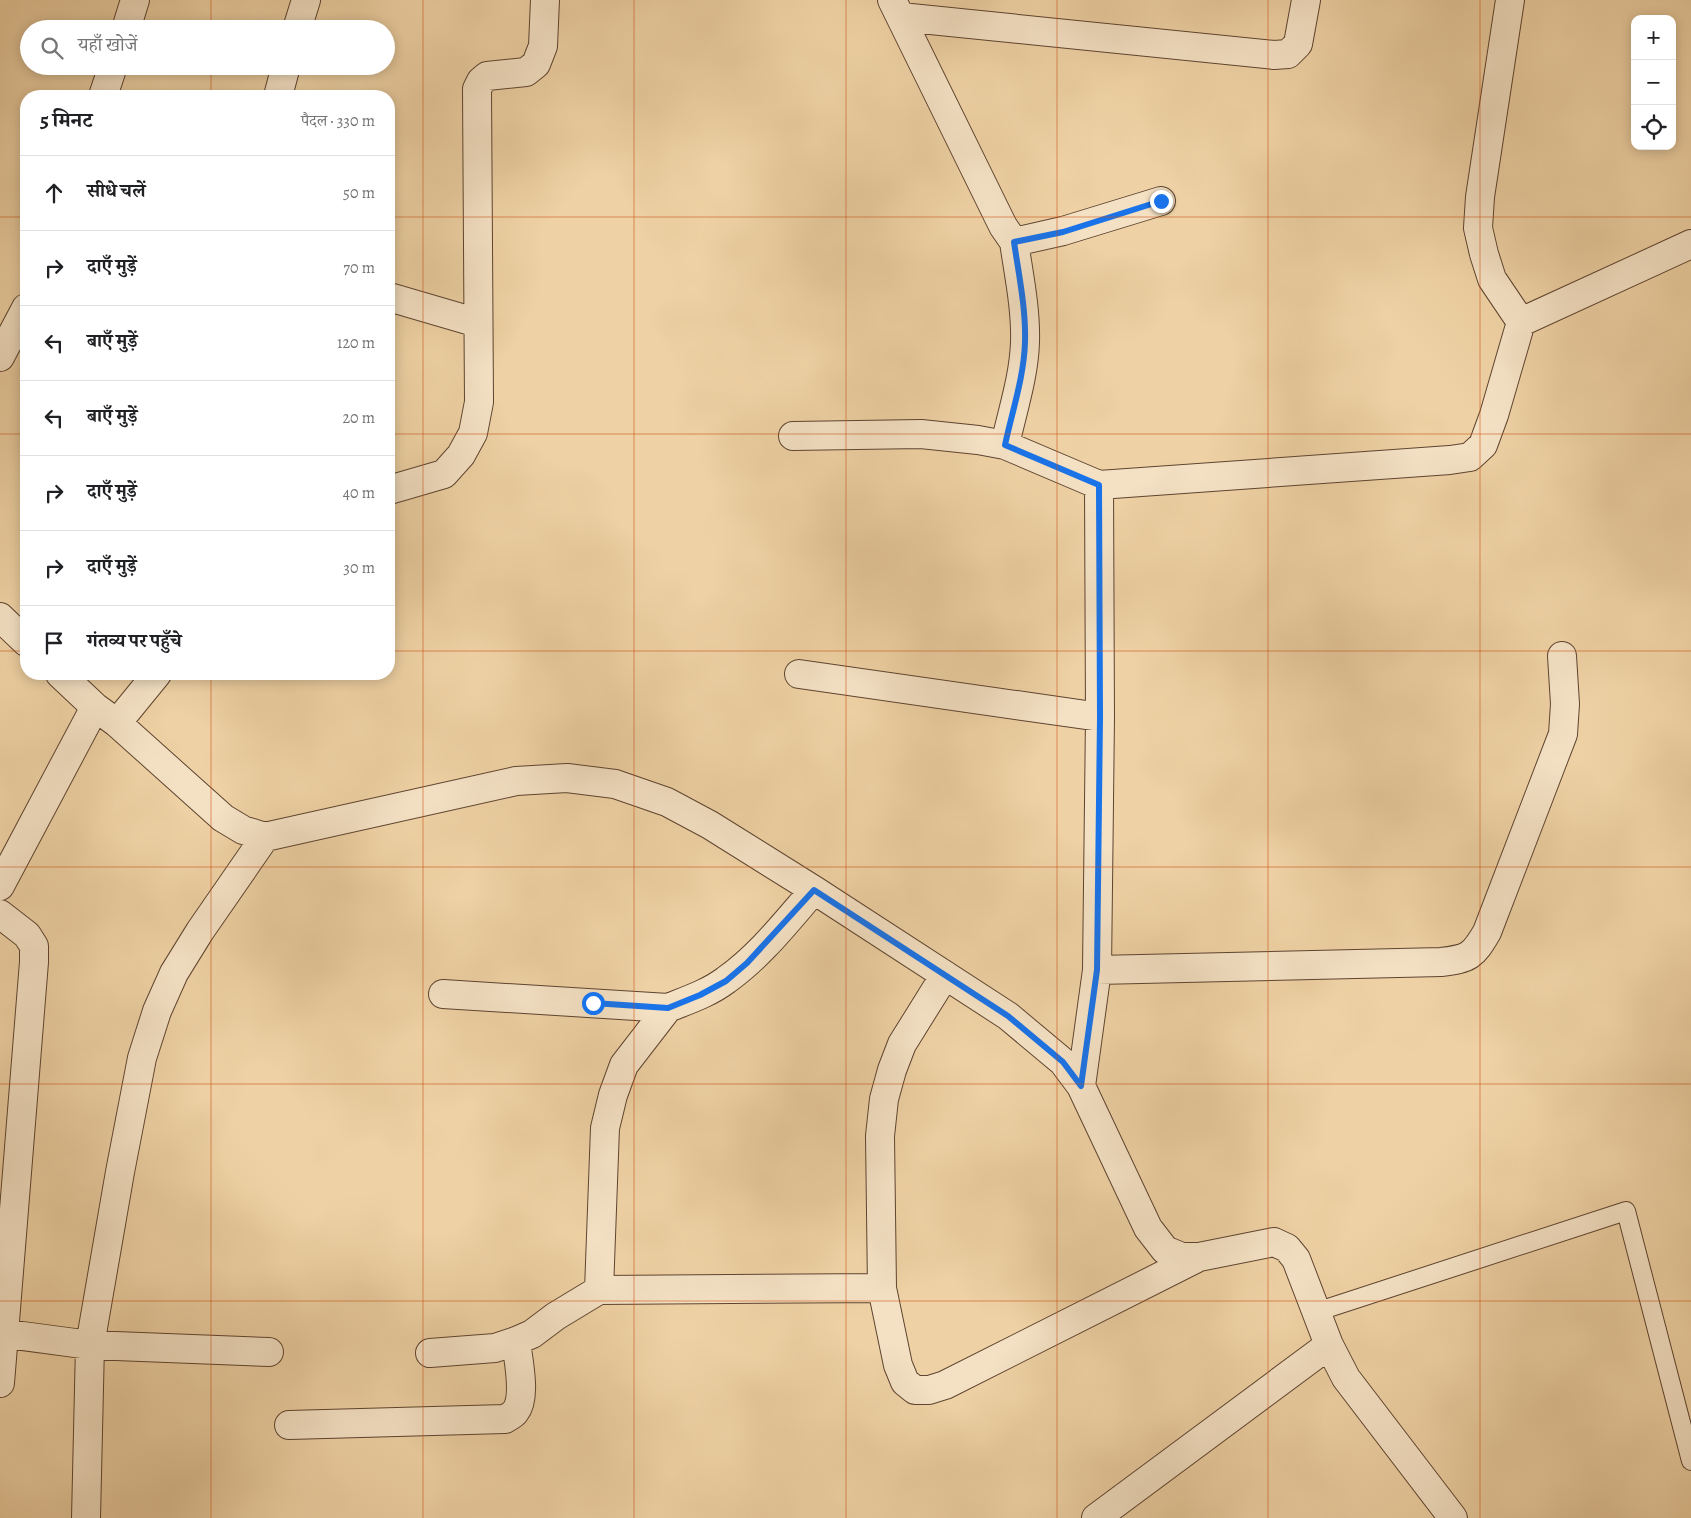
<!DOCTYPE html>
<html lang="hi">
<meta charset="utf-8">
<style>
:root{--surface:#fff;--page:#f2f2f2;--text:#202124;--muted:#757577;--line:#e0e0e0}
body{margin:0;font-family:Alegreya,"Noto Serif Devanagari",serif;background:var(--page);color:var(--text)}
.controls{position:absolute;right:15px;top:15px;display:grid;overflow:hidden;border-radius:10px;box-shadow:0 2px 12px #0003}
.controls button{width:45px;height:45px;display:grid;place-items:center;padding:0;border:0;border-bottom:1px solid var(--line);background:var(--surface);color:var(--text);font:25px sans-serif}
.stop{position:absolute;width:15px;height:15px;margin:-11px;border:4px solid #1a73e8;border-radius:50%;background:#fff}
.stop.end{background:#1a73e8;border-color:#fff;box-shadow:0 1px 5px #0008}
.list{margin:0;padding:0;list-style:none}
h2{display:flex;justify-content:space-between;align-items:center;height:65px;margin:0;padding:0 20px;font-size:21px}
h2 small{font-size:16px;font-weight:400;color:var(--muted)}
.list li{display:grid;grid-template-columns:32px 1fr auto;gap:15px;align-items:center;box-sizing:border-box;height:75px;padding:0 20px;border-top:1px solid var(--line)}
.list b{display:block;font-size:19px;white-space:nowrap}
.list em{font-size:16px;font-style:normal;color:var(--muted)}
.icon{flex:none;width:28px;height:28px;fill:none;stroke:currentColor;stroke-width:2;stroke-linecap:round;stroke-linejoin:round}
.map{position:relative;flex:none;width:1691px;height:1518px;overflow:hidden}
.search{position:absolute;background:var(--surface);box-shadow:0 2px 12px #0003;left:20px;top:20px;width:375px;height:55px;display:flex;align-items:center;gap:12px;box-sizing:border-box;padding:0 18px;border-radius:28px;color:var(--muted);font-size:19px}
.panel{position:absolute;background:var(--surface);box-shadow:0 2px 12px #0003;left:20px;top:90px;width:375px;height:590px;border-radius:20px}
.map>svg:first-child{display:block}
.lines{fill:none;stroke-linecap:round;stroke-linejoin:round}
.lane-casing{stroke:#5e4430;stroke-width:20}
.street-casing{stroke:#5e4430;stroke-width:30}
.lane{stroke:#f4e1c4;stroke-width:18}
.street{stroke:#f4e1c4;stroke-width:28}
.route{stroke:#1a73e8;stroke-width:6}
.grid{fill:none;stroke:#cc4f0c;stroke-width:1;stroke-opacity:0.55}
</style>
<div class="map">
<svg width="1691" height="1518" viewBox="0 0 1691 1518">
<rect width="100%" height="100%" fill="#eed1a4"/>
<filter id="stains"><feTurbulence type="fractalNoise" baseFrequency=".004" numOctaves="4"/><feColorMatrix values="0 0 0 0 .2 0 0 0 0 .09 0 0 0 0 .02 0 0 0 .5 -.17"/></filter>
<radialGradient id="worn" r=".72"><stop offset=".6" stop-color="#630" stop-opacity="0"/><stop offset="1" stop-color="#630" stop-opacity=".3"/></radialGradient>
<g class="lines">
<defs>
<path id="lane" d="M1316,1312L1626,1211L1691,1461"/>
<path id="street" d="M892,0L1003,226L1014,242L1063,231L1161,201
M1510,0L1480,197L1478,228L1484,254L1492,279L1521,322
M901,17L1274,55L1288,54L1298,44L1306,0
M126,29L135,0
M297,29L306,0
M103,96L113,66
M278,96L286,66
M389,297L478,323
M0,357L26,308
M793,436L921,434L978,440L1005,445L1099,485
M1005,445C1012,412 1024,377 1025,342C1026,309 1019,276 1014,242
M389,490L444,474L461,455L473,433L479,402L477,89L481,81L487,76L526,72L536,64L543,46L545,0
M0,617L26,642
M60,674L95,707L117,723L223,818L243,830L265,837L516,781L567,778L615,784L667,802L710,825L814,890L1008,1016L1063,1062L1081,1086L1148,1228L1165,1250L1182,1257H1199L1274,1242L1287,1248L1296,1259L1329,1345L1346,1378L1453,1518
M799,674L1100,717
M117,723L157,674
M0,886L95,707
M0,914L27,935L34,946V962L0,1383
M1097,970L1441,962C1469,959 1473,956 1487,932L1563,734L1565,704L1562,656
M443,994L668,1008C688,1000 709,993 726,980C760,956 787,921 814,890
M1081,1086L1097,970L1100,717L1099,485L1450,460L1470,457L1483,445L1494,415L1521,322L1691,244
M882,1288L898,1365L905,1382L915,1390H929L945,1385L1199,1257
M599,1290L605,1128L613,1095L624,1065L668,1008
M0,1333L90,1345L269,1352
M430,1353L495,1348L516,1341L532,1334L556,1316L599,1290L882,1288L880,1136L884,1099L892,1070L902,1044L945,975
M289,1425L505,1419C508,1417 513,1415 515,1412C527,1397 518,1360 516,1341
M86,1518L90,1345L120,1172L142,1058L157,1011L174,973L200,931L265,837
M1096,1518L1329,1345"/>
</defs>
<use href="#lane" class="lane-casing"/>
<use href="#street" class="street-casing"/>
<use href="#lane" class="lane"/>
<use href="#street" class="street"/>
</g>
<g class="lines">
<path class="route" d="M593,1003L668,1008L700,995L726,981L747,963L814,890L1008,1016L1063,1062L1081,1086L1097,970L1100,717L1099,485L1005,445C1012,412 1024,377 1025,342C1026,309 1019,276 1014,242L1063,232L1161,201"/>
</g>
<path class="grid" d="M211,0V29M423,0V1518M634,0V1518M846,0V1518M1057,0V1518M1268,0V1518M1480,0V1518M211,66V96M0,217H26M389,217H1691M0,434H26M389,434H1691M0,651H26M389,651H1691M211,674V1518M0,867H1691M0,1084H1691M0,1301H1691"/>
<rect width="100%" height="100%" filter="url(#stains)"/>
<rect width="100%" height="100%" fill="url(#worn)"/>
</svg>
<div class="controls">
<button>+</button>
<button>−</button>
<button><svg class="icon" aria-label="locate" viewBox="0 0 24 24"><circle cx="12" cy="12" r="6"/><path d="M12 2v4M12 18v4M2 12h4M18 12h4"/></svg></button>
</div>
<div class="stop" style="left:593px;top:1003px"></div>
<div class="stop end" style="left:1161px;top:201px"></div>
<div class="search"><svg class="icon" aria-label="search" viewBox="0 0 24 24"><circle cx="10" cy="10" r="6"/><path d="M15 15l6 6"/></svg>यहाँ खोजें</div>
<section class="panel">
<h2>5 मिनट<small>पैदल · 330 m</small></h2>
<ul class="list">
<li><svg class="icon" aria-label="ahead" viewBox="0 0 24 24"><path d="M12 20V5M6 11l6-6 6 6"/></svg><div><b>सीधे चलें</b></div><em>50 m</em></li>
<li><svg class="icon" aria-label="right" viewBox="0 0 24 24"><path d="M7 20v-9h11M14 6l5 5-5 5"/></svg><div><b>दाएँ मुड़ें</b></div><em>70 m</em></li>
<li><svg class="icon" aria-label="left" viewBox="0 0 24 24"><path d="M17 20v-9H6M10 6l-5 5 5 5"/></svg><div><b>बाएँ मुड़ें</b></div><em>120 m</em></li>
<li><svg class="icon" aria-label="left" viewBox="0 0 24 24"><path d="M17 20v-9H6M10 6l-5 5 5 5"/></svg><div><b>बाएँ मुड़ें</b></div><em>20 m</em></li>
<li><svg class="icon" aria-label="right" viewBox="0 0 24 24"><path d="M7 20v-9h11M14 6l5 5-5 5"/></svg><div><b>दाएँ मुड़ें</b></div><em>40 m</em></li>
<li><svg class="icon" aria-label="right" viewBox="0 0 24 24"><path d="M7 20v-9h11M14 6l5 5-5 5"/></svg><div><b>दाएँ मुड़ें</b></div><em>30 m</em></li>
<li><svg class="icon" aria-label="arrive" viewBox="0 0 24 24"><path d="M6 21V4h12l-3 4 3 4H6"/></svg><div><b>गंतव्य पर पहुँचे</b></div></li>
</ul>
</section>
</div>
